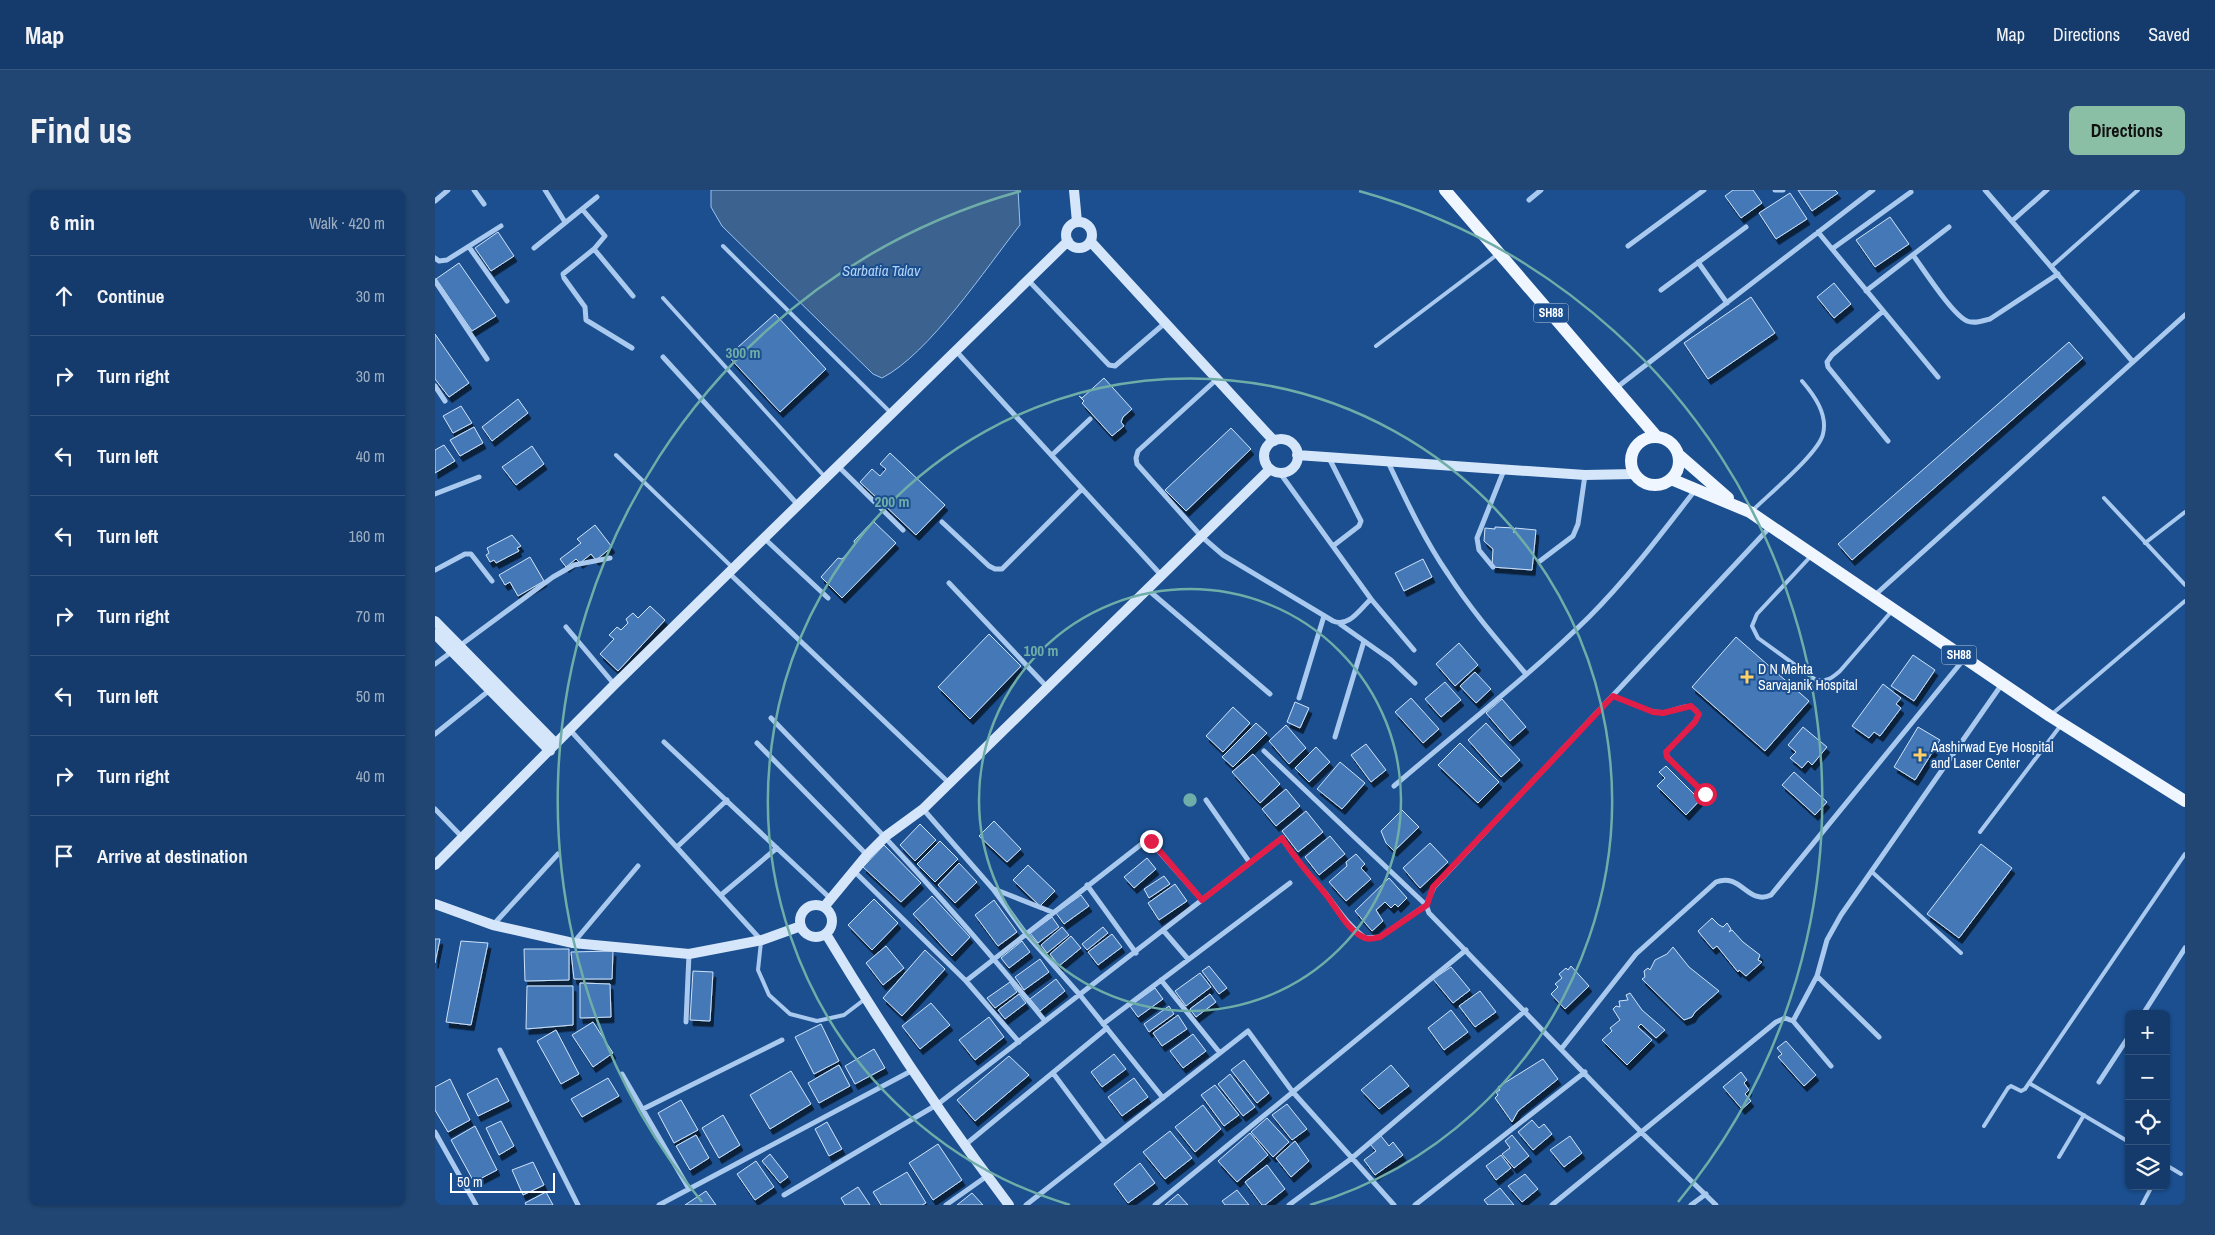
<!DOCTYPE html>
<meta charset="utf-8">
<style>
:root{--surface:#143b6b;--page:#214673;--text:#f1f3f6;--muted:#9dadc1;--line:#33557e;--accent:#8abfa5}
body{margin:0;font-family:"Archivo Narrow",sans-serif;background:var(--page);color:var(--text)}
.controls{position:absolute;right:15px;bottom:15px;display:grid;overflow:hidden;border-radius:8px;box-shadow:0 1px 4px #0004}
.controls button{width:45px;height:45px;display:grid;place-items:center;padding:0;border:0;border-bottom:1px solid var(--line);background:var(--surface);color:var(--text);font:25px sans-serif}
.scale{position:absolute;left:15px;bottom:12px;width:105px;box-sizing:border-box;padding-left:5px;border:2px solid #fff;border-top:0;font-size:14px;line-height:18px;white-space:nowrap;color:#fff;-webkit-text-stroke:4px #1b4f8f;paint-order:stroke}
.stop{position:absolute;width:15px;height:15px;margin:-11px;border:4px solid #e11d48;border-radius:50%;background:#fff}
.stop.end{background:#e11d48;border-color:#fff;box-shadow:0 1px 5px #0008}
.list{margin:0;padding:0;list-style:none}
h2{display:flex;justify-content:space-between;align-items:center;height:65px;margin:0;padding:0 20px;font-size:21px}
h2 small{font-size:16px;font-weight:400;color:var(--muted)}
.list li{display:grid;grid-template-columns:32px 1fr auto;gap:15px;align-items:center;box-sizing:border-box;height:80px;padding:0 20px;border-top:1px solid var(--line)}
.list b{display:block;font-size:19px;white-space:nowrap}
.list em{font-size:16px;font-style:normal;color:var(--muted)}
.icon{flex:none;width:28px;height:28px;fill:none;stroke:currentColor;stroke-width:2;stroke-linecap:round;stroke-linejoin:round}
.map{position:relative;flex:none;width:1750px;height:1015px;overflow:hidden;border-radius:8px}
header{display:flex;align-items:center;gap:30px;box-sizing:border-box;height:70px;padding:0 25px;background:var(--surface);border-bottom:1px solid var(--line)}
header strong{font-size:24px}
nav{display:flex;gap:28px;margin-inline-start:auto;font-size:18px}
.intro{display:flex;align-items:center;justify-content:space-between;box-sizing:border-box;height:120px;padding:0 30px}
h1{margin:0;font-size:35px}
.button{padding:12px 22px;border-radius:8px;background:var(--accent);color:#111;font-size:18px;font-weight:700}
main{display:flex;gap:30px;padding:0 30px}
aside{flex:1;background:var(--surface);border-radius:8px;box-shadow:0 1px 4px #0004}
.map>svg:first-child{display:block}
.water{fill:#3c6290;stroke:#9cc4f0}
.building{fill:#4478b7;stroke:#cfe3fa;filter:url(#shadow)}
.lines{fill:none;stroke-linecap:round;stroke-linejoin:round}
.lane{stroke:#a9c9ee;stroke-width:4}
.street{stroke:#a9c9ee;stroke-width:5}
.secondary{stroke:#d6e6fa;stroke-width:10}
.primary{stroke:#f0f6ff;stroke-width:12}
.route{stroke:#e11d48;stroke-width:6}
.ring{fill:none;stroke:#6fada8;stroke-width:2.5}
.poi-dot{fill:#ffd166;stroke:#1b4f8f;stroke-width:2}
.labels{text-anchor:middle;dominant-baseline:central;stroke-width:4;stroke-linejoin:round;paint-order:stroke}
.shield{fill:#1b4f8f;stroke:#bbcadd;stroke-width:1}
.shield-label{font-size:12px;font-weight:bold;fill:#fff}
.poi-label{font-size:14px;fill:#fff;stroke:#1b4f8f;text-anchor:start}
.water-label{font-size:15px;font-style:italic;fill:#b5d3f5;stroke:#1b4f8f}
.centre{fill:#6fada8;stroke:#1b4f8f;stroke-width:2.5}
.ring-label{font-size:15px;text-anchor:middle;font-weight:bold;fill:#6fada8;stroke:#1b4f8f;stroke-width:4;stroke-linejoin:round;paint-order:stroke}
</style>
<header>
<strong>Map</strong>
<nav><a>Map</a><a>Directions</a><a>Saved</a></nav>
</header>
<div class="intro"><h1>Find us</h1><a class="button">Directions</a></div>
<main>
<aside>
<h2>6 min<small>Walk · 420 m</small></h2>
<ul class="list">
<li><svg class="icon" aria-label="ahead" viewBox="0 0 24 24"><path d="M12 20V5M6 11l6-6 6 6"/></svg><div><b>Continue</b></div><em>30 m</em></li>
<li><svg class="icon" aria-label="right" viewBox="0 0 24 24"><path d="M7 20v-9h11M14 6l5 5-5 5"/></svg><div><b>Turn right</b></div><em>30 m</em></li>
<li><svg class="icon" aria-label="left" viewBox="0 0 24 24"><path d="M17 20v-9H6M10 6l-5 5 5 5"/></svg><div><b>Turn left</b></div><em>40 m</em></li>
<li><svg class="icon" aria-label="left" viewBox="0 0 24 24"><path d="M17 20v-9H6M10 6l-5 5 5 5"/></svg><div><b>Turn left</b></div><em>160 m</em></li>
<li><svg class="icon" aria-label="right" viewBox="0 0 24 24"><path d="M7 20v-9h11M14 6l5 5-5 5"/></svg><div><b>Turn right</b></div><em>70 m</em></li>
<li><svg class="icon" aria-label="left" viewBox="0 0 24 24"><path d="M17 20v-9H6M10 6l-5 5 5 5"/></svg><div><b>Turn left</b></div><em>50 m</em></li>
<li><svg class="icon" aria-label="right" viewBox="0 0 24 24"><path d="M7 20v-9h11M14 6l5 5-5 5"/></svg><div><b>Turn right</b></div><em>40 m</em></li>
<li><svg class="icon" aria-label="arrive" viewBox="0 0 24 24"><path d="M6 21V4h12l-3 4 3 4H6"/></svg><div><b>Arrive at destination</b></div></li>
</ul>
</aside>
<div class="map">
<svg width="1750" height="1015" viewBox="0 0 1750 1015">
<defs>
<filter id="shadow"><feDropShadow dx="3" dy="5.5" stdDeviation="0" flood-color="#0009"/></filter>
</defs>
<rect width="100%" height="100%" fill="#1b4f8f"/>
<path class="water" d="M276,0H583L585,35C551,78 494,164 447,188L438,184L287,36L276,17Z"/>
<path class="building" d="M1298,0H1318L1327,13L1306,28L1290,6Z
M1363,0H1400L1403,3L1377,21Z
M1355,3L1372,29L1341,49L1324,23Z
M1455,27L1474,54L1440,77L1421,50Z
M63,42L79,66L56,81L40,58Z
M24,73L61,126L37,141L1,89Z
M1399,93L1416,114L1399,128L1382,107Z
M1316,107L1340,143L1273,189L1249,153Z
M340,124L391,179L345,222L293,166Z
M0,144L34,193L14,207L0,189Z
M1634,152L1648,168L1417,370L1403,354Z
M669,188L697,219L688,227L686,232L689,236L677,246L647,213L649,211L644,206L647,208Z
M83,209L93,223L57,251L47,237Z
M26,216L37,233L18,243L8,226Z
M39,237L48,253L25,266L15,250Z
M796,238L816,259L751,321L730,300Z
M9,255L20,271L0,283V260Z
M97,256L109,274L81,295L67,277Z
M455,263L510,315L481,345L425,292L437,279L445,286L451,279L445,274Z
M438,331L461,353L407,408L386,387L403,368L407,369L420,355L419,351Z
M160,335L177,357L161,370L156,364L145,373L141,369L131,377L125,369L146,353L142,349Z
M1060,337L1079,338V343L1080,338L1101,340L1097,380L1057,377L1058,359L1049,351L1050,338L1060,339Z
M77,345L86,356L82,358L84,361L61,373L59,370L55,372L51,365L54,363L52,358Z
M95,367L109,391L83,406L75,392L70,395L64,385Z
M988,369L997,387L969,401L960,383Z
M215,416L230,430L183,481L165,464L179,449L174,445L182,437L186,440L193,433L191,429L198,423L203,428Z
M554,444L586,476L535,529L503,497Z
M1301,447L1374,511L1330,561L1257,497Z
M1024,453L1043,475L1020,496L1001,474Z
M1478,465L1500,480L1479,511L1456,496Z
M1040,482L1056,499L1041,513L1025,496Z
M1010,492L1026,510L1006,527L990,509Z
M1448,494L1466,508L1461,514L1466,518L1445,546L1439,542L1434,548L1417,536Z
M976,508L1004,539L988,553L960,522Z
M1067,509L1091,537L1075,551L1051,523Z
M860,512L874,518L865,538L852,532Z
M798,517L815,533L788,562L771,546Z
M821,533L832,543L798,577L787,567Z
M1051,533L1085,570L1066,587L1033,550Z
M851,535L871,558L854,574L834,551Z
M1368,537L1392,557L1377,575L1373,571L1367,578L1355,568L1361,562L1353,555Z
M1483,537L1505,550L1480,590L1459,577Z
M1025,553L1064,592L1043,613L1003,575Z
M931,554L951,580L936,592L916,565Z
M881,557L895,572L874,592L860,578Z
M818,564L845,594L825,613L797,582Z
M905,572L930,593L907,619L882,599Z
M1231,576L1265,610L1251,625L1222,596L1230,588L1224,582Z
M1359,582L1392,612L1380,625L1347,595Z
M851,599L865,616L841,636L827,619Z
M967,620L984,637L959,661L951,653L946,641Z
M871,621L888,642L863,662L847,641Z
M559,631L586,659L572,672L544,646Z
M485,634L501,650L480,671L465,655Z
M895,646L910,664L884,685L870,667Z
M505,651L523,669L500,692L482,674Z
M995,653L1013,672L985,698L968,678Z
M1546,654L1577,678L1524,748L1492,724Z
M449,655L486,693L466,712L428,677Z
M921,664L930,674L926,678L936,689L911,711L894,692L912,676L911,672Z
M712,668L721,679L699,698L689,687Z
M524,673L542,692L520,713L503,695Z
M593,675L620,701L605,716L578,690Z
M729,686L735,694L714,708L709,699Z
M954,688L972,708L963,717L960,714L956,718L950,712L941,720L948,731L937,741L920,721Z
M740,694L752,711L724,730L713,713Z
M646,705L654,716L629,734L621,723Z
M497,706L535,747L517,766L478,724Z
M439,709L463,733L437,760L413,735Z
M559,710L582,742L563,756L540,725Z
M617,727L624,737L603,753L595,743Z
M1277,728L1284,735L1288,737L1292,733L1296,739L1294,742L1297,740L1308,752L1325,765L1323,770L1327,772L1311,786L1304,780L1303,782L1282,756L1278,759L1266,745L1263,741Z
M627,737L634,745L612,763L606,755Z
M668,737L673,743L652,760L647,754Z
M677,744L687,757L663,775L653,762Z
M636,746L646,758L624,776L615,764Z
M0,749H5L0,773Z
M26,751L53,753L36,835L11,832Z
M587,751L595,762L574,778L566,768Z
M451,756L469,778L448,795L431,773Z
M1238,757L1254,777L1284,801L1260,822L1257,827L1249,830L1207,789L1210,787L1209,781L1213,778L1215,780L1220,770L1232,764Z
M89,759H134V790L90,791Z
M490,760L510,779L467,826L448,808Z
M178,761L177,789H139L136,762Z
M605,769L614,782L589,800L580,787Z
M774,776L792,798L784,804L767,781Z
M1136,776L1154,796L1130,819L1116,804L1123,797L1120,794L1127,788L1124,784L1131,778L1133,780Z
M1016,777L1035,800L1018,813L998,789Z
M258,781L278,782L275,831L255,830Z
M765,783L776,797L751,816L740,801Z
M621,789L630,801L605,821L595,809Z
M575,792L582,802L560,818L552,808Z
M145,793L175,794L176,827L145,828Z
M92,796H138V835L91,839Z
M720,798L728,809L703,827L695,816Z
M1045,801L1061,822L1040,837L1024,816Z
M1195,803L1207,820L1230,840L1221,848L1206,834L1203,837L1217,850L1192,875L1167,850L1177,841L1175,838L1185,830L1178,819L1181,816L1185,817L1184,811L1193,810L1191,805Z
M584,804L591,813L570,829L563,820Z
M775,804L781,812L761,827L755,819Z
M496,813L515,835L485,859L467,836Z
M734,816L739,824L714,842L709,834Z
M1016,820L1033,842L1009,860L993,838Z
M743,825L752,839L727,856L718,843Z
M554,827L569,847L540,870L524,850Z
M158,832L178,863L158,877L137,845Z
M386,834L404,871L379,884L360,847Z
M121,840L144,884L126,894L102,851Z
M758,844L771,861L748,878L735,861Z
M1351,851L1381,885L1369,896L1343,867L1347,864L1342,858Z
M439,859L450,878L420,894L410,876Z
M679,864L691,879L667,897L656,882Z
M574,866L594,885L540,931L522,910Z
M1108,869L1123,889L1083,921L1077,932L1060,908L1063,905L1061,902L1065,900L1063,897Z
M809,870L834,903L822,913L796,880Z
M404,875L415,896L384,913L373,893Z
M956,875L974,896L944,919L926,900Z
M356,881L376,914L335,939L315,905Z
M1306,882L1312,890L1309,893L1314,900L1310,904L1316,911L1307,919L1288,897Z
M795,884L820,917L808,926L783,894Z
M62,888L74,911L43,926L32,904Z
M173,888L184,906L147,927L136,909Z
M699,888L713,907L687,926L673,907Z
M15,889L35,930L13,942L0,920V897Z
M780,895L804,925L789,936L766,905Z
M246,910L263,940L239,953L223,923Z
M852,914L872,939L857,950L837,925Z
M768,915L786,939L760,962L740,937Z
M288,925L305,955L284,968L267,938Z
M832,928L854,952L838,967L816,942Z
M1097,930L1104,938L1109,934L1117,944L1098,960L1083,942Z
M66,931L79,956L64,965L51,938Z
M392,932L407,959L394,966L380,939Z
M40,936L62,980L39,992L16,950Z
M735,941L757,968L730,989L708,962Z
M815,943L833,965L802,992L783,971Z
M261,945L274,968L255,980L241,956Z
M1077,945L1094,966L1079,978L1067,964L1075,958L1070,951Z
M946,946L954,956L958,952L968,965L940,985L929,970L941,961L935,954Z
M1135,946L1147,963L1129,977L1115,960Z
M860,951L874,971L856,987L841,968Z
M503,954L527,990L498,1010L474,973Z
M335,964L353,987L345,993L327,971Z
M1066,965L1076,978L1061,990L1051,976Z
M321,971L339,997L320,1010L302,984Z
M98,972L109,995L88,1005L77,980Z
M705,973L720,993L693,1013L679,994Z
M832,975L850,999L830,1015H827L810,992Z
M472,982L491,1013L487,1015H446L438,1002Z
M1090,984L1103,999L1087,1012L1073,996Z
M423,997L435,1015H410L406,1008Z
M1065,998L1079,1015H1053L1049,1010Z
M802,1000L814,1015H790L787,1011Z
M271,1001L281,1015H250Z
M111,1002L118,1015H91L90,1013Z
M537,1003L548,1015H522Z
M743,1004L753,1015H730Z"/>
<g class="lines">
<path class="lane" d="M288,56L457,224
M1616,77L1703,0
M228,108L390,287
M941,156L1063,64
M181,265L298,378
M1669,308L1750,395
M1317,321C1333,305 1384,263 1388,244C1393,224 1379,205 1367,191
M1710,353L1750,322
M1376,366L1322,424L1317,436L1323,448L1381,490C1392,492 1397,488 1405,481L1456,422
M1178,506C1193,511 1210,522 1226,522C1239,523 1255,507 1264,524L1259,532L1231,562L1233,567L1270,604
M1617,524L1750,411
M1545,642L1626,535
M1436,681L1526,763
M326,752L323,780L334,805L355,824L382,831L409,825L430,809
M1594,893L1694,952
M1549,936L1573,898L1576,896L1586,901L1590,899L1750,664
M1624,967L1649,925
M1731,975L1746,984
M1707,1015L1717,996"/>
<path class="street" d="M39,0L49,14
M110,0L130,32
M1340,0H1348
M1550,0L1698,172
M1094,10L1106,0
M0,11L13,0
M147,19L170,46L159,59L128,84L129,88L150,117L151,130L197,158
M1577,31L1612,0
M1383,42L1503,187
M1193,56L1269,0
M34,57L72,111
M99,58L162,7
M159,59L198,106
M1397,59L1476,2
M1478,65C1489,80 1517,124 1532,131C1539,134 1548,131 1555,129L1623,84
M0,68L4,71L12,70L66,36
M1263,72L1292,113
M593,90L674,175L680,176L730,133
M0,91L52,169
M1226,100L1311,37
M1431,101L1514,37
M1448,121L1397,165L1392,172L1393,177L1453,251
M521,161L726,385
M228,167L364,316
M782,189L703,261L701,268L702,274L766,346L788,365L898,431C914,438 925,419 936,409
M0,196L10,211
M1181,198L1438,0
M617,265L655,229
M894,268L926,331L924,336L898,356
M953,272C971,310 989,349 1013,384C1036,420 1064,452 1091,484
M404,277L468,340
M845,283L936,409L979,460
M0,304L44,287
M507,332L554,376L560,379H567L647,299
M330,349L393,408
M1105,371L1138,346L1143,334L1150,285
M1058,377L1044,360L1042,348L1069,280
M0,380L30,364H36L57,391
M295,384L514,593
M514,393L612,497
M712,399L835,504
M1440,405L1750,125
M905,434L956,470L980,493
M131,437L179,494
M0,474L118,387L139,375L175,368
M864,508L889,426
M336,528C431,626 525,725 610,831
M135,540L326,750
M0,544L56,499
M900,547L929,451
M229,552L396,709
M322,553L432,665
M959,596C1024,540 1093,487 1154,427C1193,388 1227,343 1261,299
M771,610L815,673
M0,619L28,648
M488,619L558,699L591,744L645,805L728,908
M242,657L292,610
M420,682L531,791L584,852
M652,695L701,763
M559,699L617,722
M286,705L342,658
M58,735L123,664
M728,740L753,769
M139,752L203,676
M1382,786L1444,847
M726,790L785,863
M531,791L713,649L767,710
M1708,824L1750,758
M1358,831L1382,786L1392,750L1406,725L1567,494
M251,832L254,764
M668,834L855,693
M1127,858L1201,764L1281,692C1306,682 1313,716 1336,705L1529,469
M65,860L143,1015
M618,883L670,953
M187,884L254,999
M1664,892L1694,846
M208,919L347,850
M0,942L41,1015
M530,955L672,838
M349,1005L503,914L847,648C860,669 875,685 891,704C904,721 913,735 930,748L945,747L991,715L829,561
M224,1015L478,880
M511,1015L552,986
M591,1015L813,841L857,901L959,1015
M720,1015L1031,760
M854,1015L917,968L1091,820
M980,1015L1150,882
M1117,1015L1341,832L1350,828L1358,831L1396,876
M1256,1015L1271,1004
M1281,1015L1206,942L994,723L991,715L999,697L1336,336"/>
<path class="secondary" d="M639,0L642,32
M631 45a13 13 0 1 1 26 0a13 13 0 1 1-26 0Z
M656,52L839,251
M829 266a17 17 0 1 1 34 0a17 17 0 1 1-34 0Z
M862,265L1150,285L1200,284
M0,431L121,554
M0,444L115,561
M0,675L179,495L633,51
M0,714L58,735L138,753L254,764L327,750L366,736
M365 731a16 16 0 1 1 32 0a16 16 0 1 1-32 0Z
M389,717L432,665L451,646L488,619L835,279
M391,744C447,837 508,928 574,1015"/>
<path class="primary" d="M1010,0L1221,246
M1196 271a24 24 0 1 1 48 0a24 24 0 1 1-48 0Z
M1245,266L1293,308
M1236,289L1315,322L1615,526L1750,611"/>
</g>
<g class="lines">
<path class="route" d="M716,651L767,710L847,648C861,670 876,686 892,706C903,720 913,741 930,748C935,750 941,748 945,747L992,715L998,697L1178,506L1218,522L1228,523L1256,516L1264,524L1260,532L1231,562L1232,567L1270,604"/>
</g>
<g class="ring">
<circle cx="755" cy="610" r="211"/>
<path d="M635 1015A422 422 0 1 1 875 1015"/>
<path d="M267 1012A632 632 0 0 1 586 1M924 1A632 632 0 0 1 1243 1012"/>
</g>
<g class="poi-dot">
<path d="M1309.5 479.5h5v5h5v5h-5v5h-5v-5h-5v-5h5z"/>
<path d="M1482.5 557.5h5v5h5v5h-5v5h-5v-5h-5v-5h5z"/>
</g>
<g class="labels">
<g class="shield">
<rect x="1098.5" y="113.5" width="35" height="19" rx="4"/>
<rect x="1506.5" y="455.5" width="35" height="19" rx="4"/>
</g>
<g class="shield-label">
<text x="1116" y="123">SH88</text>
<text x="1524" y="465">SH88</text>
</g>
<g class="poi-label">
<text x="1323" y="479">D N Mehta<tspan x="1323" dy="16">Sarvajanik Hospital</tspan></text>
<text x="1496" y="557">Aashirwad Eye Hospital<tspan x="1496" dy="16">and Laser Center</tspan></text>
</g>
<g class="water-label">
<text x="446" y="80">Sarbatia Talav</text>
</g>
</g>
<circle cx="755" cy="610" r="8" class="centre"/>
<g class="ring-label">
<text x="308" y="168">300 m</text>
<text x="457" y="317">200 m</text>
<text x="606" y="466">100 m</text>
</g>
</svg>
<div class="controls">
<button>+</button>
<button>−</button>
<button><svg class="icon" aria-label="locate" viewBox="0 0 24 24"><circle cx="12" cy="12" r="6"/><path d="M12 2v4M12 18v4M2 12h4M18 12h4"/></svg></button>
<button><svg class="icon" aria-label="layers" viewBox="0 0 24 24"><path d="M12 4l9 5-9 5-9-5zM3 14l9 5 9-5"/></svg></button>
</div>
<div class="scale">50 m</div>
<div class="stop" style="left:1270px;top:604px"></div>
<div class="stop end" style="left:716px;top:651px"></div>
</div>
</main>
